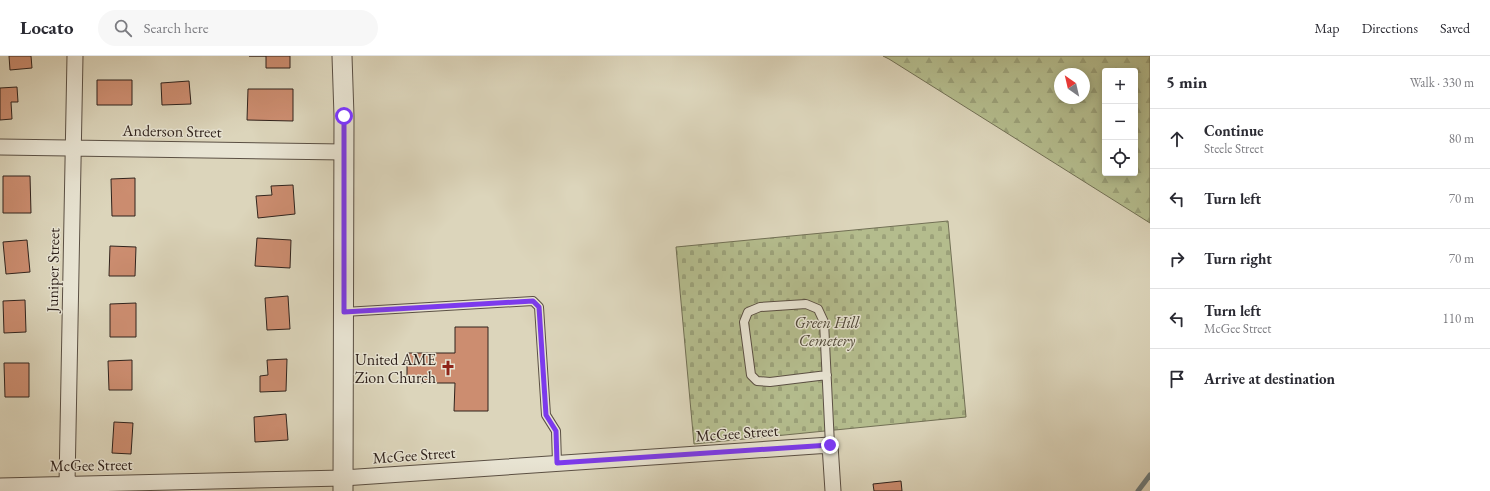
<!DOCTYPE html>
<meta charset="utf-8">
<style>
:root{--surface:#fff;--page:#f7f7f7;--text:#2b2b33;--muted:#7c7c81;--line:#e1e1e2}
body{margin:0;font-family:"EB Garamond",serif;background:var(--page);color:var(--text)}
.controls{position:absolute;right:12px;top:12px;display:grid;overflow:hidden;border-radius:4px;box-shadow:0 2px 10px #0003}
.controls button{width:36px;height:36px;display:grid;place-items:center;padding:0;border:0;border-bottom:1px solid var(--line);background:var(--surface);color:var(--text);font:20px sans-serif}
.compass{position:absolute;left:1054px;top:12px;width:36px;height:36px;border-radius:50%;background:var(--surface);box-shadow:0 2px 10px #0003;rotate:326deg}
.stop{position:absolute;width:12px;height:12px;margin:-9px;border:3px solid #7c3aed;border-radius:50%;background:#fff}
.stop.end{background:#7c3aed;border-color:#fff;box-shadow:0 1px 4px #0008}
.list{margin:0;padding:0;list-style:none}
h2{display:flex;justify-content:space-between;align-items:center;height:52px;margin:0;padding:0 16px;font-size:17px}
h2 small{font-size:13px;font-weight:400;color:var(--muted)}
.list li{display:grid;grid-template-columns:26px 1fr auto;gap:12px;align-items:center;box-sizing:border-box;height:60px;padding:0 16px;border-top:1px solid var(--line)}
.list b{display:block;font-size:15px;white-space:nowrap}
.list p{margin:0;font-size:13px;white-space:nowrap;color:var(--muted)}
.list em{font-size:13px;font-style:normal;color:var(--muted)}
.icon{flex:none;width:22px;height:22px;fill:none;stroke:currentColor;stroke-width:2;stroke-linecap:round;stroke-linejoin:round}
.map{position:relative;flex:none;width:1150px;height:435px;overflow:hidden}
header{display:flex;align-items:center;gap:24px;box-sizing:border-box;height:56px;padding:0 20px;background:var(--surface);border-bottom:1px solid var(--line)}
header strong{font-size:19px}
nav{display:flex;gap:22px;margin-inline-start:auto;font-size:14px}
.search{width:280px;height:36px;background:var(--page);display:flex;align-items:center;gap:10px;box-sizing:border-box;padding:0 14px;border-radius:22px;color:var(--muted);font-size:15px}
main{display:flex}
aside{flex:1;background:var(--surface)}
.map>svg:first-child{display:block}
.forest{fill:url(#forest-firs);stroke:#727055;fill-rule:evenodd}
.cemetery{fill:url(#cemetery-stones);stroke:#727055}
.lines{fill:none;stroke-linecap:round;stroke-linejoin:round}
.stream{stroke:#6d7b7b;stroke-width:5}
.building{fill:#cc8d70;stroke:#30231d}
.service-casing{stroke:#5b5044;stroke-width:10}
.minor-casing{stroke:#5b5044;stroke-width:17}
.tertiary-casing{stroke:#5b5044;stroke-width:21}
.service{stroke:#e8e4d3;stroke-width:8}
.minor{stroke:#e8e4d3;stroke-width:15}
.tertiary{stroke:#e8e4d3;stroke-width:19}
.route{stroke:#7c3aed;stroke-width:5}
.labels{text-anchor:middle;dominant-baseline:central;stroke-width:3;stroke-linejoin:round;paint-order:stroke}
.street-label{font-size:16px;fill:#30231d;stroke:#e8e4d3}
.park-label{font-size:16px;font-style:italic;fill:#514939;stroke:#e8e4d3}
.poi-label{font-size:16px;fill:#30231d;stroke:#e8e4d3;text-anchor:end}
</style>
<header>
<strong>Locato</strong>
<div class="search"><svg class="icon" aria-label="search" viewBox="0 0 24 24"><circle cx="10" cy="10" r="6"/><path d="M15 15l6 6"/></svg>Search here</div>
<nav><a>Map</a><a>Directions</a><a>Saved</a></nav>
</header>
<main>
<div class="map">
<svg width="1150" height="435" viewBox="0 0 1150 435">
<defs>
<pattern id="forest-firs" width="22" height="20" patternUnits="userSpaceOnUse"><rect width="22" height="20" fill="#b4bc8d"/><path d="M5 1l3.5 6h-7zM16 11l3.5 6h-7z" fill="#9ba179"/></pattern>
<pattern id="cemetery-stones" width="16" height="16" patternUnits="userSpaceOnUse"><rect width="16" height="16" fill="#b4bc8d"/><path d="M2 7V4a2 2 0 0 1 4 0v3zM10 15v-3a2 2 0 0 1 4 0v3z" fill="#9ba179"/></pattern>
</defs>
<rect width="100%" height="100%" fill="#dcd5bb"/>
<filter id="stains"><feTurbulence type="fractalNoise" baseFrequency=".005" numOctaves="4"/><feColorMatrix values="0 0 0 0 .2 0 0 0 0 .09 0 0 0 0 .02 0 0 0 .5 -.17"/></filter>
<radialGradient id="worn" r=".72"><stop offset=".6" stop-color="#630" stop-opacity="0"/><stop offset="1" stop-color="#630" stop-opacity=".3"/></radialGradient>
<path class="forest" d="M883,0H1150V167L889,3ZM1105,15H1135V117H1105ZM1060,18H1084V42H1060Z"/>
<path class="cemetery" d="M948,165L966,361L694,388L676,191Z"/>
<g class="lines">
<path class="stream" d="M1138,435L1150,419"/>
</g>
<path class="building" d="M9,0H31L32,12L10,14Z
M249,0H290V12H266V0Z
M97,24H132V49H97Z
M189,25L191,48L162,49L161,27Z
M17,31L18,46H11L12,63L0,64V32Z
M248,33H293V65L247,64Z
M3,120H30L31,157H3Z
M135,122V160H112L111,123Z
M293,129L295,158L258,162L256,140L272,139L271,130Z
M257,182L291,184L290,212L255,210Z
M27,184L30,216L6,218L3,186Z
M110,190L136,191L135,220H109Z
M288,240L290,273L267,274L265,242Z
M25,244L26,276L4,277L3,245Z
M136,247V281H110V248Z
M455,271H488V355H454L455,327H407V297H455Z
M287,303L286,335L260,336V320L268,319L267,304Z
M132,304V334H109L108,305Z
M4,307H29V341H5Z
M286,358L288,384L255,386L254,361Z
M114,366L133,367L131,398L112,397Z
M901,425L902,435H874L873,428Z"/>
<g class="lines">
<defs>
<path id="service" d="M344,256L533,245L539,251L546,359L556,375L557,407
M827,319L770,326L757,325L751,319L744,266L748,256L760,251L806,248L818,253L824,266L830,389"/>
<path id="minor" d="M0,91L344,96
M67,428L75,0
M0,430L343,422L830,389L833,435"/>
<path id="tertiary" d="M342,0L344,60L343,435"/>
</defs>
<use href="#service" class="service-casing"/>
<use href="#minor" class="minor-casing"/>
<use href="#tertiary" class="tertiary-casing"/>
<use href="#service" class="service"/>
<use href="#minor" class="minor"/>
<use href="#tertiary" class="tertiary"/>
</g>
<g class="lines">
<path class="route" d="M344,60V256L533,245L539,251L546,359L556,375L557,407L830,389"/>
</g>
<defs>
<symbol id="church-bare" viewBox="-9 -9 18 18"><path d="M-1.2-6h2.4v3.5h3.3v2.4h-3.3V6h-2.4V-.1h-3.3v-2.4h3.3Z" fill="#8f2418" stroke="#e8e4d3" stroke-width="2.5" paint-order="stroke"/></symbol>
</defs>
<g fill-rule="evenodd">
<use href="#church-bare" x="437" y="301" width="22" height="22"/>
</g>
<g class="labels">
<g class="street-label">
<text transform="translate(172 75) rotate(1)">Anderson Street</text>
<text transform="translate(53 214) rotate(-89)">Juniper Street</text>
<text transform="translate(737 377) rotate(-4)">McGee Street</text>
<text transform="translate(414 399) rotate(-4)">McGee Street</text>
<text transform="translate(91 409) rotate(-1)">McGee Street</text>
</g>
<g class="park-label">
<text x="827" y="266">Green Hill<tspan x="827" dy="18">Cemetery</tspan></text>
</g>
<g class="poi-label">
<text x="436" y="303">United AME<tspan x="436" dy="18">Zion Church</tspan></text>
</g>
</g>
<rect width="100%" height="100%" filter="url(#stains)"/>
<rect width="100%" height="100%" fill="url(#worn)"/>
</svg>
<div class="controls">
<button>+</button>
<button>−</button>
<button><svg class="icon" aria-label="locate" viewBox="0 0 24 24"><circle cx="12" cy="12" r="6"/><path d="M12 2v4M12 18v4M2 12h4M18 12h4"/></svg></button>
</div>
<svg class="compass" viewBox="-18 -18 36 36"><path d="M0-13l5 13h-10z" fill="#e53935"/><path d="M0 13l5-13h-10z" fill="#7c7c81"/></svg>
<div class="stop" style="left:344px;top:60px"></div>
<div class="stop end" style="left:830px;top:389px"></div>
</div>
<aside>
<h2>5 min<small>Walk · 330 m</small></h2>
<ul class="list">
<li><svg class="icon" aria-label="ahead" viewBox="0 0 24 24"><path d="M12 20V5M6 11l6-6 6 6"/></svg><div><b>Continue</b><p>Steele Street</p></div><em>80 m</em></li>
<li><svg class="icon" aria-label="left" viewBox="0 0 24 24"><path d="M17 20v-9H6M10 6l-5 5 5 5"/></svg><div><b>Turn left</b></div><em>70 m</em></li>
<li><svg class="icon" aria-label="right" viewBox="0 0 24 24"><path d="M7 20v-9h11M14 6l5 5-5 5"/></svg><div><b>Turn right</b></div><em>70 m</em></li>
<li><svg class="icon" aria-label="left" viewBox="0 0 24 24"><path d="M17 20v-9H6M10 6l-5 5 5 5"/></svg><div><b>Turn left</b><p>McGee Street</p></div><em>110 m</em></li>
<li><svg class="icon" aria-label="arrive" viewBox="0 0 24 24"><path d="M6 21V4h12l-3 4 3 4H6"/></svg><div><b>Arrive at destination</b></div></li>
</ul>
</aside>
</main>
